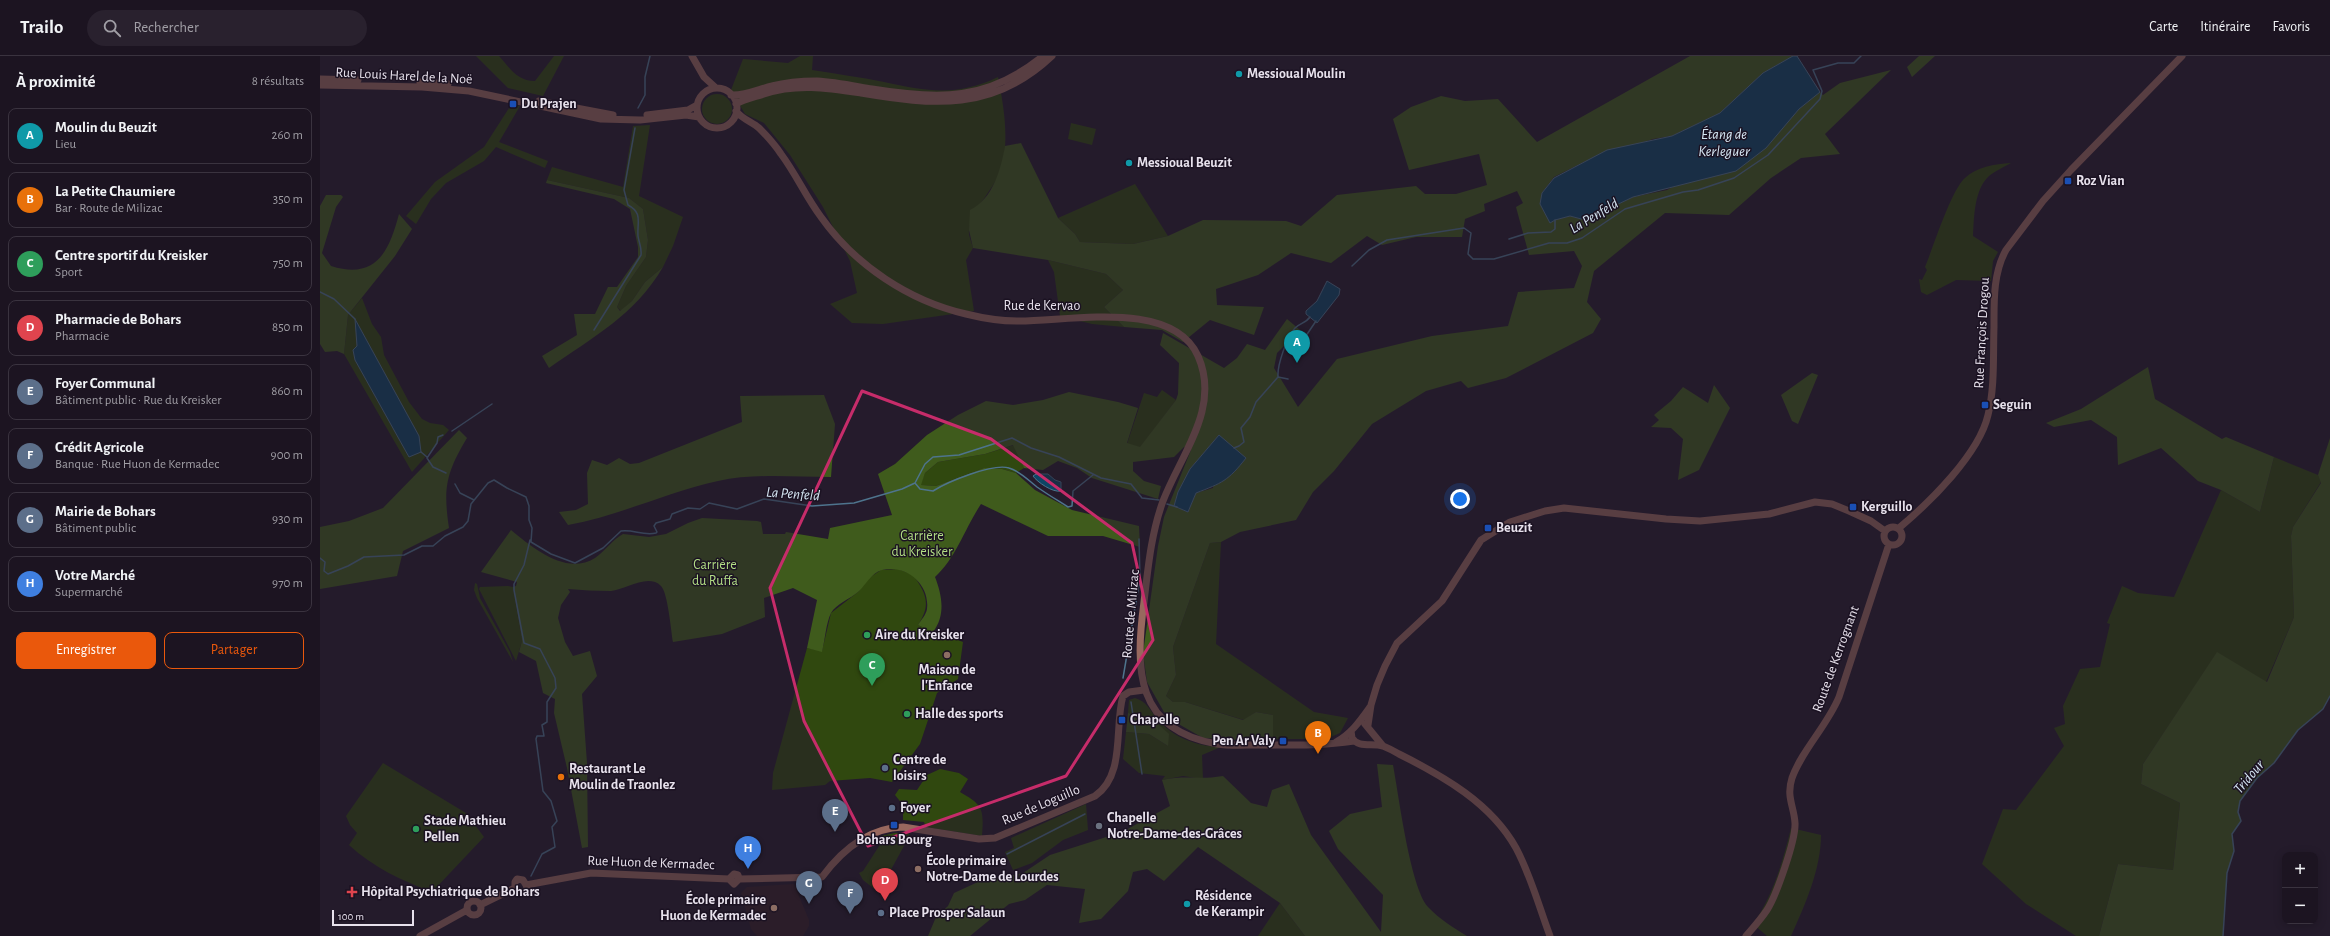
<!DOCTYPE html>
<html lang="fr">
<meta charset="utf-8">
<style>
:root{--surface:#1c1421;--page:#29212e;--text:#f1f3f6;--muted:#a09ea5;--line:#3a333f;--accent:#ea580c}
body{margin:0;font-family:"Alegreya Sans",sans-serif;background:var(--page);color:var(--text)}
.controls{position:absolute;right:12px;bottom:12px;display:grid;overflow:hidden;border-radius:8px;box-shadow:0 2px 10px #0003}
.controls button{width:36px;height:36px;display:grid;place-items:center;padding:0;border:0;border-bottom:1px solid var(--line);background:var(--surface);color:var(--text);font:20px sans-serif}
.scale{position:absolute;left:12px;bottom:10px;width:82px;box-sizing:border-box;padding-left:4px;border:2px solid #e7e1ec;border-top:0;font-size:11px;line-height:14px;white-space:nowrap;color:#e7e1ec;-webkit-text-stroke:3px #1b1222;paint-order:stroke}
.you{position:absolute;left:1140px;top:443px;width:14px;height:14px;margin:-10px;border:3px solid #fff;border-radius:50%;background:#1a73e8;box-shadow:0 0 0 6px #1a73e833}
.badge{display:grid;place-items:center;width:26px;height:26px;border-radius:50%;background:var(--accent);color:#fff;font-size:13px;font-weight:700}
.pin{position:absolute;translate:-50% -33px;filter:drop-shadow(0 1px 2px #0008)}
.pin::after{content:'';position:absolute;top:21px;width:14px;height:12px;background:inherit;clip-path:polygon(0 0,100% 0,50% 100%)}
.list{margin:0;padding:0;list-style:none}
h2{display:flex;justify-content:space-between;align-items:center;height:52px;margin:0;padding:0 16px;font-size:17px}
h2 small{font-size:13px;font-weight:400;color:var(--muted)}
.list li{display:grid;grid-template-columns:26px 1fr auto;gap:12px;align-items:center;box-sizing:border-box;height:56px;margin:0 8px 8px;padding:0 8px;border:1px solid var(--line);border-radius:8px}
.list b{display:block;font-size:15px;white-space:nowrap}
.list p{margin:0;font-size:13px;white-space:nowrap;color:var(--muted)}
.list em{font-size:13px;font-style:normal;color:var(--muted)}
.actions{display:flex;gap:8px;padding:12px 16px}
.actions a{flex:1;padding:9px 0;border:1px solid var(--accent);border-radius:8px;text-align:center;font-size:14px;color:var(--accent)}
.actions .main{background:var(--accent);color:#fff}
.icon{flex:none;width:22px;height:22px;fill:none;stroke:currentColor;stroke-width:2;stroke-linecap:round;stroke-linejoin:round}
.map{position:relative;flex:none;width:2010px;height:880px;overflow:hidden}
header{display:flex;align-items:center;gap:24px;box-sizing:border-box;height:56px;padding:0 20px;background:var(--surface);border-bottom:1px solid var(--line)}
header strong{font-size:19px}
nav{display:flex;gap:22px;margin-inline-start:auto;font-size:14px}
.search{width:280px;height:36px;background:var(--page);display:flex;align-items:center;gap:10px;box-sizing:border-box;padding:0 14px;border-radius:22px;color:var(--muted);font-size:15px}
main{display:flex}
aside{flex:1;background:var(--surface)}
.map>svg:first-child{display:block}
.commercial{fill:#332126}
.green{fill:#30480f}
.forest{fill:#3f5b1c;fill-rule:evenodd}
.water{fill:#0d4564;stroke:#4e748d}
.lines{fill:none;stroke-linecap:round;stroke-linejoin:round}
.stream{stroke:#4e748d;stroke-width:1.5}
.secondary{stroke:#98685e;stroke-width:7}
.marked{fill:none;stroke:#c62c6a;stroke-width:3;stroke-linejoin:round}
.culture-dot{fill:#0f9aa8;stroke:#1b1222;stroke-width:1.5}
.transit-dot{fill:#1a4fb4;stroke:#1b1222;stroke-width:1.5}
.leisure-dot{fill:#2e9e5b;stroke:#1b1222;stroke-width:1.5}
.education-dot{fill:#8d6e63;stroke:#1b1222;stroke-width:1.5}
.service-dot{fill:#5c6f8a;stroke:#1b1222;stroke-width:1.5}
.food-dot{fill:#e8710a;stroke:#1b1222;stroke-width:1.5}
.worship-dot{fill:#6b7280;stroke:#1b1222;stroke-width:1.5}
.health-dot{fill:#e0444e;stroke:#1b1222;stroke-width:1.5}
.labels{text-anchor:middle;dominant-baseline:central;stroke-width:3;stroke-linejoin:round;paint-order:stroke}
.poi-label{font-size:14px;font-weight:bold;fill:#e7e1ec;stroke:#1b1222;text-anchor:start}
.street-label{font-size:14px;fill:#e7e1ec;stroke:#1b1222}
.park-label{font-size:14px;fill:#b1dc84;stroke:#1b1222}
.water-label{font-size:15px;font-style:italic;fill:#d5e6f3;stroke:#1b1222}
</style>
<header>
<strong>Trailo</strong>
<div class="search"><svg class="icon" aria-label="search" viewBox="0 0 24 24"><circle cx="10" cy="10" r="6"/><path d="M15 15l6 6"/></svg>Rechercher</div>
<nav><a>Carte</a><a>Itinéraire</a><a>Favoris</a></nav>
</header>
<main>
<aside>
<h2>À proximité<small>8 résultats</small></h2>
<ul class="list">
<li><span class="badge" style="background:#0f9aa8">A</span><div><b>Moulin du Beuzit</b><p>Lieu</p></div><em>260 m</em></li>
<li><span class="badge" style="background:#e8710a">B</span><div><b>La Petite Chaumiere</b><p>Bar · Route de Milizac</p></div><em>350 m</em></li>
<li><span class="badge" style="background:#2e9e5b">C</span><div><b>Centre sportif du Kreisker</b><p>Sport</p></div><em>750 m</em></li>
<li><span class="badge" style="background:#e0444e">D</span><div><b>Pharmacie de Bohars</b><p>Pharmacie</p></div><em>850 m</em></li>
<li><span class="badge" style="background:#5c6f8a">E</span><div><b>Foyer Communal</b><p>Bâtiment public · Rue du Kreisker</p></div><em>860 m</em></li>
<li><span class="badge" style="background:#5c6f8a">F</span><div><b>Crédit Agricole</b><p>Banque · Rue Huon de Kermadec</p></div><em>900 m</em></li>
<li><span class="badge" style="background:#5c6f8a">G</span><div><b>Mairie de Bohars</b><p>Bâtiment public</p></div><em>930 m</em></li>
<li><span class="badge" style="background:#3f7fe0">H</span><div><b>Votre Marché</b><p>Supermarché</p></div><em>970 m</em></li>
</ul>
<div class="actions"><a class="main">Enregistrer</a><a>Partager</a></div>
</aside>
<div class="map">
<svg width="2010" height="880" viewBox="0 0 2010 880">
<rect width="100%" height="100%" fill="#251b2c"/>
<path class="commercial" d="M474,828L489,864V870L483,880H437L431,873L421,837L427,831Z"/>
<path class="green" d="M156,0H179C190,12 197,25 215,25L234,0H244L223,40L188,32Z
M480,0H493L492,14C516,18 540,21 564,26C606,35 637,41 678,21C684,51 689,82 682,112C677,129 650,156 649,174C648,179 652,187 653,192L646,204L654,255L563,268L532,267L510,248L537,237L530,205L503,151L470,99L444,67L425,58L411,34L423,3L468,7Z
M382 53a15 15 0 1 1 30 0a15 15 0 1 1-30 0Z
M191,49L200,50L179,86L228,105L225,112L176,91L164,105L126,127L111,143L96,168L86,160L115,126L164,91Z
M751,67L776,73L772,89L748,83Z
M330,69L319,140L363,161L353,190L343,211L325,226L312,245L301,255L297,251L306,230L326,201L328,184L323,153L309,142L227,124L232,111L303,131L313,70Z
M1691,107C1684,111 1675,115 1669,120C1654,134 1654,161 1653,180L1678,196L1673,205L1671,225L1636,224L1607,239L1601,236L1599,223L1602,224L1607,214L1605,211C1613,192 1631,134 1645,122C1656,111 1675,108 1691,107Z
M815,128L848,180L813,188L760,186L755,178L738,162Z
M728,204L786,218L803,234L784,251L804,271L772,268L740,260L734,216Z
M42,242L52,268L61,281L64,299L89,346L102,363L110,367L123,369L129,374L92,416L24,298L28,259Z
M842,334L856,344L820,392L807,388L824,337L837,341Z
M694,389L704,412L696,417L682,413L664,412L616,430L600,429L605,417L618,406L665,398Z
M1954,401L1998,419L2001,426L1973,471L1971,480L1974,561L1946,626L1897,597L1823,708L1821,728L1860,747L1853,814L1798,808L1779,880H1756L1706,848L1662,808L1683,753L1696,754L1744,690L1734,672L1745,668L1743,650L1760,613L1780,611L1790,568L1787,567L1802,530L1818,537L1854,541L1901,434L1940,456Z
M901,486L896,588L994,656L1028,662L1020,677L1006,683H953V659L936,656L924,664L865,646H853L846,640L856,619L853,591L890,487Z
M578,513L593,519C607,538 611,549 598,569L643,586L638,623L617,637L600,688L572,726L550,722L510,725L505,729L452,734L453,717L487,592L502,595L511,557L538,536L549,522L561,514Z
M155,527L157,528L160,542L190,596L193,606L157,542L154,534Z
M188,530L193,531L202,585L196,605L159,533L160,531Z
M815,642C826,645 830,654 837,663C854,682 876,690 901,691L882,699L883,723L863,720L842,724L845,720L819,717L803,703L806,676L829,678L848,690L831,662L808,657L809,644Z
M63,707L146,757L164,781L112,836C81,824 54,812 29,789L37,777L30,769L26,760Z
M620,713L639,717L648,723L640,736C663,749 664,753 662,780L606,771L604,766L583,764V749L575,739L579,733L597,734L607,719Z
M766,748L768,774L743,784L712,807L693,814L685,796L694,792L691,782Z
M1471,772L1501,779C1501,813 1485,849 1471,880H1447L1433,868C1453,840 1463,805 1471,772Z
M575,777H588L590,779L562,830L557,835L543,824L539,817L543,815L563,784L561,780Z
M960,847L985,880H938Z"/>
<path class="forest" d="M1370,0H1473L1443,17L1400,57L1352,80L1333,83L1264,106L1234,121L1222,137L1234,164L1250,160L1265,164L1313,141L1347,134L1462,71L1479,53L1500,36L1503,39L1520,27L1571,14L1505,78L1520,98L1481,102L1451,122L1409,159L1345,157L1274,215L1267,246L1281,263L1273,277L1186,322L1148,332L1141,325L1106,335L1052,368L1014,415L993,436L976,464L920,476L901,486L890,487L853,591L856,619L846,640L853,646H865L923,664L936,656L953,659V683L919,684L883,682L855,666L844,656L827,626L823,597L838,490L844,461L871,394L864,391L854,401L813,406V415L824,425L841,430L838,443L772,422L757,412L738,405L723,414L704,412L693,389L665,398L618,406L605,417L601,429L616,430L664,412L682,413L696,417L715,434L752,454L819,470L820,491L783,480H728L661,448C645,472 636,502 615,521C622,539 626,559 613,576L598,569C601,564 606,559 607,553C610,528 586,508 562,514C551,517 546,529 538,536C530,543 516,548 511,557C506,567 505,584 502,596L487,592L497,544L473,532L444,542L445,561L402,578L353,586C351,575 348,537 341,530C328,517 305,534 291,535C276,535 262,534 248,533L250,536L241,549L238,562L245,586L253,600L270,595L277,620L262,638L267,707L268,791L262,792L247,712L234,657L235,643L223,637L216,605L199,596L202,585L194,536L193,531L196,530L197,526L161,516L191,474C213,492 246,520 275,502C285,495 292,484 303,478L329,481L346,478L368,467L382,462L437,465L441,466L443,478H465L466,476L508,483L510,472L572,459L558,418L575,408L607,379L638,359L666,345L693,349L723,344L749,336L798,346L818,352L807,387L820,391L856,344L858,338L859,307L840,289L843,277L904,312L917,302L927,288L945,294L967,263L980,274L957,297L954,312L978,351L1017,303L1112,280L1188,270L1198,236L1254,232L1262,210L1254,195L1209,199L1196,151L1203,147L1197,135L1164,148L1165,155L1145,163L1142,181H1096L1062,189L1047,180L1011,207L971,197L938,219L896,233L897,249L944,251L934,279L890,264L863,286L842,274L804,271L784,251L803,234L786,218L728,204L653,192L649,174L650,154C673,143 681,113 685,90L701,87L738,162L755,178L760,186L813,188L848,180L883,164L966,165L981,170L1017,139L1096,130L1105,138H1136L1167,129L1159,98L1089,114L1073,63L1091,51L1121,40L1145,45L1178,43L1217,86ZM899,379L893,432L876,437L868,456L854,450L858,436L870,413Z
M1599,0H1615L1592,21L1587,11Z
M227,124L309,142L323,153L328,184L326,201L306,230L297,251L300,255L312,245L325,226L343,211C315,259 273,281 229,312L222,300L257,279L254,258H275L288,231H297L318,201V191L310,153L294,143L226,127Z
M6,139H21L23,141L16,151L2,197L11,210C56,224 69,196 79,158L92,173L75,200L28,259L24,298L17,295L5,296L0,288V150Z
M1828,311L1835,343L1902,383L1906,381L1954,401L1940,456L1901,434L1878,425L1841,392L1798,409L1797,381L1771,364L1734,371L1726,367L1761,353Z
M1492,317L1498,319L1478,368L1472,365L1461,339Z
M1394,329L1410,352L1379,414L1358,424L1363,383L1351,372L1331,371L1339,364L1334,359L1351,345L1363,331L1388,347Z
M504,339L515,368L511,421C474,421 434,417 398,425C347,436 299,460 248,469L239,456L256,454L268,448L267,417L272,404L287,409L299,402L310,408L319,407L422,366L420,340Z
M139,374L147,382C126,417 123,432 129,472L83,495L77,520L0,533V471L29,465L63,452Z
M2010,382V640L2003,653L1978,674L1954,707L1937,722L1920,745L1918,756L1921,765L1912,778L1914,795L1907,817L1903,880H1779L1798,808L1853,814L1860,747L1821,728L1823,708L1897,596L1947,626L1974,561L1971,480L1973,471L2001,427L1998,419Z
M808,657L831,662L849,678L848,690L829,678L806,676Z
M1057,708L1073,709C1079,740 1090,830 1108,851C1119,863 1134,872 1147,880H985L960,847L878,791L844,825L827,813L813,816L808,835L781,863L759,867L765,833L727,829L705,844L689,848L650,880H608L616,861L628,850L634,837L658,826L703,817L730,799L802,776L850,750L842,724C864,719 881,724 903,720L931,747L947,751L952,734L969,728L991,779L1061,876L1063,839L1018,793L1009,775L1030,758L1062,751Z"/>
<path class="water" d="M1473,0H1477L1500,36L1479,53L1446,92L1416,115L1313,141L1265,164L1250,160L1235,164L1230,167L1220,148L1222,137L1234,122L1287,94L1352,80L1400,57L1443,17Z
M1007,225L1020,233L1019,239L997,267L986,258V255L997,245Z
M35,263L99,380L101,396L89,401L35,304L33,294L37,290Z
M899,379L926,402C908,425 902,427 876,437L868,456L854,450L858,436L870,413Z
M716,418H728L735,424L741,426V435C733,437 717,426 713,420Z"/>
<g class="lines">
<path class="stream" d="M318,52L325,39V21L330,0
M1189,183L1208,177L1231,176L1235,173V164
M1032,210L1049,194L1067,184L1144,172L1151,177L1148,198L1153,203H1174L1229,187H1247L1262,182L1305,153L1363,136L1378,134L1414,122L1448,99L1500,43L1502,35L1493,14L1518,7H1534L1541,0
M0,236L14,243L35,263
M274,274L321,199C322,192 319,187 318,180C317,166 323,157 308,149L304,134L315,72
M973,299L996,265
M958,321L968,323
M132,375L172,348
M123,379L118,381L117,387L107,402L113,411L126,417
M914,392L919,390L924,386L921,372L930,361L936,346L958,321C957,309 967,281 975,272C980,267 986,267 990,261
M101,396L107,401
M595,427L600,433L613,435C627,426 673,407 689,412C700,415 708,424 717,431C727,438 737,444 748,451L752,450L753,435L773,419
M135,428L140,437L154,444
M847,448L857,451
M210,484L204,509L194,528V534L204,587L220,593L235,622L236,632L227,646V666L222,669L224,680H217L216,683L223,735L231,745L237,765L232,771L235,791L222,798L211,820
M0,502L5,506L4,515L8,518L28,510L44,501L84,499L102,490H113L125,480L143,471L148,465L151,448L168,427L174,424L187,432L206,441L209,450V464L212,472L211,486L231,498L255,507L283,492L301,475C313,473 323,480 336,477L337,476L334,470L336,467L350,463L352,458L368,452L380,453L389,447L417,453L444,443L492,450L534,447L582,433L595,427L605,408L613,401L639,399L692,382L711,392L739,401L781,422L811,428L822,442L839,444
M803,622L820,522L819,483
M811,646L822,718
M687,798L765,758
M1903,880L1907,817L1914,795L1912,778L1921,765L1918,756L1920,745L1937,722L1954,707L1978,674L2003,653L2010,640"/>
<path class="secondary" d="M372,0L384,21L396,32
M0,23L38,24
M100,26L128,28
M0,29L102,31L149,35L281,63L320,64L366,59L379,61
M377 52a20 20 0 1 1 40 0a20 20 0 1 1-40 0Z
M411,39C425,40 439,33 452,30C467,26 482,25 497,25C515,26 534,30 552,33C619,44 668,45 723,0
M219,45L293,59
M416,48C424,43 435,41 444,38C476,27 508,32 541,37C613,49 673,56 732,0
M416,55C422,63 432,66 439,72C447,80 455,89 461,98C476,118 486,141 501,161C535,209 589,245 646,258C662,262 680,265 697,265C746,266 852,242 878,300C901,352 861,398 843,445C831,478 828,512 824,546C815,613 815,674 897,688C910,690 924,689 937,689C969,689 1002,690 1034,685
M327,59L368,54L377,49
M1564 480a9 9 0 1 1 18 0a9 9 0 1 1-18 0Z
M1579,472C1610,446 1659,398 1668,359C1675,331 1673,300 1674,271C1674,246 1673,217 1686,194L1723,145L1751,114L1862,0
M1045,668L1063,690
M1048,669L1051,649L1057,629L1065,610L1077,587L1122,545L1161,484L1190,466L1225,455L1244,452L1346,463L1380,465L1449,458L1495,446L1512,448L1529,455L1551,465L1565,475
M1031,675L1032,682C1038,692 1052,687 1063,690C1068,692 1074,695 1079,698C1123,720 1171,747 1196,792C1211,820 1219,851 1230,880
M1016,686C1031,678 1040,665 1050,651
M409,823L414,818L418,819L419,823
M409,823L414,828L419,823
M419,823L502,821C522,794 548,772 583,771L659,783L675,782L775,740C806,719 794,670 803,640L809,636L824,634
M206,829L271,817L409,823
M195,832V826L197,823L203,824L206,829
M147 852a7 7 0 1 1 14 0a7 7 0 1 1-14 0Z
M160,849L195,832
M100,880L147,854
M1426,880C1433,872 1441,863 1447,854C1456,840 1476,784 1475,767C1474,750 1466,741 1472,722C1482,694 1507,670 1519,641L1569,488"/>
</g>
<path d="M0 0H2010V880H0ZM542,335L671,383L812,487L833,584L746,720L548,790L484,665L450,532Z" fill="#251b2c" fill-opacity=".55" fill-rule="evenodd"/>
<path class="marked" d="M542,335L671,383L812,487L833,584L746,720L548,790L484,665L450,532Z"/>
<g class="culture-dot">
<circle cx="919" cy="18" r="4"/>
<circle cx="809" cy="107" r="4"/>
<circle cx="867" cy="848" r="4"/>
</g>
<g class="transit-dot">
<rect x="189" y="44" width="8" height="8" rx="2"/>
<rect x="1744" y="121" width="8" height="8" rx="2"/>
<rect x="1661" y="345" width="8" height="8" rx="2"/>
<rect x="1529" y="447" width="8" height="8" rx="2"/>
<rect x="1164" y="468" width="8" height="8" rx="2"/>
<rect x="798" y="660" width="8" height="8" rx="2"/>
<rect x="959" y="681" width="8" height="8" rx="2"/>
<rect x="570" y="765" width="8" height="8" rx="2"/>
</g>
<g class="leisure-dot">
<circle cx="547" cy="579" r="4"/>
<circle cx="587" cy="658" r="4"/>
<circle cx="96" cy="773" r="4"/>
</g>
<g class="education-dot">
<circle cx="627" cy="599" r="4"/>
<circle cx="598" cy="813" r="4"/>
<circle cx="454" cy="852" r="4"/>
</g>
<g class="service-dot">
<circle cx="565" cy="712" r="4"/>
<circle cx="572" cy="752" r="4"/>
<circle cx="561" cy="857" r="4"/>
</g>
<circle class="food-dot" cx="241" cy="721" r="4"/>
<circle class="worship-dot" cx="779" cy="770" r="4"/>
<path class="health-dot" d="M30 830h4v4h4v4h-4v4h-4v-4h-4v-4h4z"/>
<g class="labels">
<g class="poi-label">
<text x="927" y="18">Messioual Moulin</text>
<text x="201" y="48">Du Prajen</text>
<text x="817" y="107">Messioual Beuzit</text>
<text x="1756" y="125">Roz Vian</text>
<text x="1673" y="349">Seguin</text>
<text x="1541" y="451">Kerguillo</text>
<text x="1176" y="472">Beuzit</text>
<text x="555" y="579">Aire du Kreisker</text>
<text x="627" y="614" text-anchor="middle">Maison de<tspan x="627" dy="16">l'Enfance</tspan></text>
<text x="595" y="658">Halle des sports</text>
<text x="810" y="664">Chapelle</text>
<text x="955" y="685" text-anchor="end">Pen Ar Valy</text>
<text x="573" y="704">Centre de<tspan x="573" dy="16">loisirs</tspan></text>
<text x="249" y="713">Restaurant Le<tspan x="249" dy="16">Moulin de Traonlez</tspan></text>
<text x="580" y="752">Foyer</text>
<text x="787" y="762">Chapelle<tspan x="787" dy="16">Notre-Dame-des-Grâces</tspan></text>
<text x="104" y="765">Stade Mathieu<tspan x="104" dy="16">Pellen</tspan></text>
<text x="574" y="784" text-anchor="middle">Bohars Bourg</text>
<text x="606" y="805">École primaire<tspan x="606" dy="16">Notre-Dame de Lourdes</tspan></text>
<text x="41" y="836">Hôpital Psychiatrique de Bohars</text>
<text x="875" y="840">Résidence<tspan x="875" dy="16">de Kerampir</tspan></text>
<text x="446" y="844" text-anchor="end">École primaire<tspan x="446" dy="16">Huon de Kermadec</tspan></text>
<text x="569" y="857">Place Prosper Salaun</text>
</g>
<g class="street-label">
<text transform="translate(84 20) rotate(3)">Rue Louis Harel de la Noë</text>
<text x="722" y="250">Rue de Kervao</text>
<text transform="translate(1662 277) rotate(-87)">Rue François Drogou</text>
<text transform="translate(811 558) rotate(-85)">Route de Milizac</text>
<text transform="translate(1516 603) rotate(-70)">Route de Kerrognant</text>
<text transform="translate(721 749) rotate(-23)">Rue de Loguillo</text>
<text transform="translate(331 807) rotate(2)">Rue Huon de Kermadec</text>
</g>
<g class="park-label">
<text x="602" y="480">Carrière<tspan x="602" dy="16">du Kreisker</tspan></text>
<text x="395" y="509">Carrière<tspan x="395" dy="16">du Ruffa</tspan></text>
</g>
<g class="water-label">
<text x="1404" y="78">Étang de<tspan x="1404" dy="17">Kerleguer</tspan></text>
<text transform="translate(1274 160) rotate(-31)">La Penfeld</text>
<text transform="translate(473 438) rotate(4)">La Penfeld</text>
<text transform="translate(1929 721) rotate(-50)">Tridour</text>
</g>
</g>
</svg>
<div class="controls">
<button>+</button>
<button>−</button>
</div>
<div class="scale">100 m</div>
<div class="you"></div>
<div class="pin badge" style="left:977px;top:307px;background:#0f9aa8">A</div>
<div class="pin badge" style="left:998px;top:698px;background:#e8710a">B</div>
<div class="pin badge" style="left:552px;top:630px;background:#2e9e5b">C</div>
<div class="pin badge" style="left:565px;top:845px;background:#e0444e">D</div>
<div class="pin badge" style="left:515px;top:776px;background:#5c6f8a">E</div>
<div class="pin badge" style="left:530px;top:858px;background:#5c6f8a">F</div>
<div class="pin badge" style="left:489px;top:848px;background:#5c6f8a">G</div>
<div class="pin badge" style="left:428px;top:813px;background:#3f7fe0">H</div>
</div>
</main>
